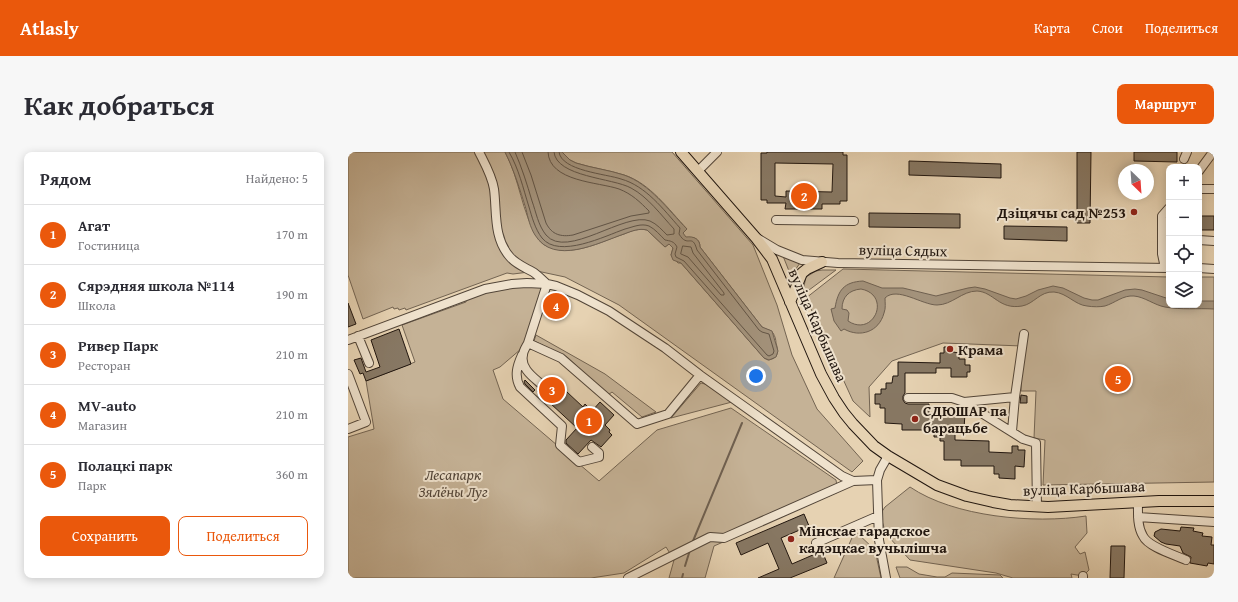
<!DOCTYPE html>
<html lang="ru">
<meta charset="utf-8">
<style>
:root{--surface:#fff;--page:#f7f7f7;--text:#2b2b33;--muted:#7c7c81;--line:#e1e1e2;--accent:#ea580c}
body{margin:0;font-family:"Gentium Book Plus",serif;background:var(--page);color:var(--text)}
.controls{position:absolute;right:12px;top:12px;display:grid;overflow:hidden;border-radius:8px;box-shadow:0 2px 10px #0003}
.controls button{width:36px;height:36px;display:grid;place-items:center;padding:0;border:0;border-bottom:1px solid var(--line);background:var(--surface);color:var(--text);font:20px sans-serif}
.compass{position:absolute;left:770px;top:12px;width:36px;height:36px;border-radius:50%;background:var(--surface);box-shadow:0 2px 10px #0003;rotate:155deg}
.you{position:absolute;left:408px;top:224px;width:14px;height:14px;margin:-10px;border:3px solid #fff;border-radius:50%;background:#1a73e8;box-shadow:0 0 0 6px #1a73e833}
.badge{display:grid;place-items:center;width:26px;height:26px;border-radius:50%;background:var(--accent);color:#fff;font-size:13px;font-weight:700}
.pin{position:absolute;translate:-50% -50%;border:2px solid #fff;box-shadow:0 1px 4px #0006}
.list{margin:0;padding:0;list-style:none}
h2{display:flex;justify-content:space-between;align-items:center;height:52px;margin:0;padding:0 16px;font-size:17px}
h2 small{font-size:13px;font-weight:400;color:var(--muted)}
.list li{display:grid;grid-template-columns:26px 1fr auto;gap:12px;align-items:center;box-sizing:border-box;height:60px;padding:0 16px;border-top:1px solid var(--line)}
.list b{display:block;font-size:15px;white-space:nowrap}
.list p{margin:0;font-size:13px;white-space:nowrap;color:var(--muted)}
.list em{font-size:13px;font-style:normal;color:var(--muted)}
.actions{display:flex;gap:8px;padding:12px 16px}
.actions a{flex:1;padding:9px 0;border:1px solid var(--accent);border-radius:8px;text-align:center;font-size:14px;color:var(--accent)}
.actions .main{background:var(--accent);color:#fff}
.icon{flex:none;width:22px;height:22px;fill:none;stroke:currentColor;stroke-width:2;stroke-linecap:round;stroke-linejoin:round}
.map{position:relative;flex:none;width:866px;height:426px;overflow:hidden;border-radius:8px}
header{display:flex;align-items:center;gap:24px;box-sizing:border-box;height:56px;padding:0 20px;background:var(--accent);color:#fff}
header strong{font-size:19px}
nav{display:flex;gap:22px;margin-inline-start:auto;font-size:14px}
.intro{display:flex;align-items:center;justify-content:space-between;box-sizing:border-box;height:96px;padding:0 24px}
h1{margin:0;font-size:28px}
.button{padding:10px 18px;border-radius:8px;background:var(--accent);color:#fff;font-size:14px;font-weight:700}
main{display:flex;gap:24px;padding:0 24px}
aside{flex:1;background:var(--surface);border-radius:8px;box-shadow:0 2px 10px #0003}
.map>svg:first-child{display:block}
.green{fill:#c5b296;stroke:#736452}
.water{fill:#a3927b;stroke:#6f6050;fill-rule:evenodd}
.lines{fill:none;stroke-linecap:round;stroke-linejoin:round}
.shore{stroke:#625445;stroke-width:1}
.stream{stroke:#6f6050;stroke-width:2}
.building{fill:#877864;stroke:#21160f;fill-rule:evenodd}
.minor-casing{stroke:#524538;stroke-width:10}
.major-casing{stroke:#21160f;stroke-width:12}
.minor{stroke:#efe2cd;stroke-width:8}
.major{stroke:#e6d2b2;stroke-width:10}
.poi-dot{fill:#8f2418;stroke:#efe2cd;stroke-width:1.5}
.labels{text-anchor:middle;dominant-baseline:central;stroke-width:4;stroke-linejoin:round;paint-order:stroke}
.poi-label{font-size:15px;font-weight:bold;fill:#21160f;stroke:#efe2cd;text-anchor:start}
.street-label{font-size:15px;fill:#21160f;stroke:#efe2cd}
.park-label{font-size:15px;font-style:italic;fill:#524538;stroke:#efe2cd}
</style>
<header>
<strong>Atlasly</strong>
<nav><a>Карта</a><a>Слои</a><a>Поделиться</a></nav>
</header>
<div class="intro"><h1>Как добраться</h1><a class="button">Маршрут</a></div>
<main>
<aside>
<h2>Рядом<small>Найдено: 5</small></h2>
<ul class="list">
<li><span class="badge">1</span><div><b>Агат</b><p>Гостиница</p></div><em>170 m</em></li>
<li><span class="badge">2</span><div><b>Сярэдняя школа №114</b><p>Школа</p></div><em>190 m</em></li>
<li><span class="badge">3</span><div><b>Ривер Парк</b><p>Ресторан</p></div><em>210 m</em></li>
<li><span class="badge">4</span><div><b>MV-auto</b><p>Магазин</p></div><em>210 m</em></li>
<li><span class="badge">5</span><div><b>Полацкі парк</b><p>Парк</p></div><em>360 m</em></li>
</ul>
<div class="actions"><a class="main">Сохранить</a><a>Поделиться</a></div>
</aside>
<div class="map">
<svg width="866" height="426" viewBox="0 0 866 426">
<rect width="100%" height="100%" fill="#e6d2b2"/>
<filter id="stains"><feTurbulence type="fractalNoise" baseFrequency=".005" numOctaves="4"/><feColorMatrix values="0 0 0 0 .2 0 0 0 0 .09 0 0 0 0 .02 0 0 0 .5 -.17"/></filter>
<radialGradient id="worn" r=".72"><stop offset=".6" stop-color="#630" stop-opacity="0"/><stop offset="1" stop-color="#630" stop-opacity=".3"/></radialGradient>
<path class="green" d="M0,0H157C172,27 173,60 190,86C193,92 198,94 204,96C227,104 254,89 276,82C283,79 291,76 299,78L317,95L321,92L325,96L323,103L330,111H333L416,206L420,208C430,207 431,200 428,191C428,188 427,184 425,181C422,177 418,178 414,175L352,95C352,87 346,84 338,86L334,81L339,77C321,58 302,31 276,23C260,18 244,16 228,11L222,8L214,0H324L405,93L429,153L444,203L469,257L515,309L504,320L271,153L217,125L189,119L165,122L159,121L58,158L57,156L51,158L50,156L46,157L45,155L15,167L0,123Z
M435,104L452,111L443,124Z
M495,117L821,125V153H851V125H866V330L695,333L697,288L686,286L688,239H673L674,194L595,191L544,209L521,235L522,265L505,249L458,146Z
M474,118H488L457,141L456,134L458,125L468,119Z
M199,132L180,191L152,215L145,218L155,247L251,329L309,278L383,256L488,328L490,340L366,394L357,426H321L326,408L318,395L276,421L243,426H0V285L26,277L18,229L67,210L54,173L118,150V144L137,137Z
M188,183L257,222L308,260L294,265L264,240L260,243L219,205L186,189Z
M353,231L357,232L384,250L323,266Z
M562,335C606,365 686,372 738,364L739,381L727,395L732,402L737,400L741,418L735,424L723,422L724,426H665L648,421L562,408L538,382L534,369L533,361L537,355Z
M507,379L527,398L533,426H486Z
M548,415H559L571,422L589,425H597L604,421L652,423L655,426H552Z"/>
<path class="water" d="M157,0H214L222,8L228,11C244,16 261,18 276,23C302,32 320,58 339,77L335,81L338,85C346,84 352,87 352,95L414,175L424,179L430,199L428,205L421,208L416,206L333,111L325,108L323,103L325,96L321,92L317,95L299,78C291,76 284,79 276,82C250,91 206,114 187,83C182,75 180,66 178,57C172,38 166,18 157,0Z
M515,129L534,136H555L588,144L620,136L627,135L637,137L662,146L668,147L678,144L690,138L705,134L715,136L736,146L744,148H750L777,138L787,137L794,138L821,147V153H851V149H866V157C850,156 833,158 817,155C806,153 797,145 786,144C775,143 767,151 757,154C752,155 745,155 739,154C727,153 719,141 706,140C692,139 686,152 674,154C651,158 646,140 629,139C614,139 604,153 589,153C574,153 549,134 537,146C537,151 538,156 536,161C531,180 512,186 496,177L493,179L486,169L483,157L487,156C490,138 496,130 515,129ZM513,137C544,143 526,186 500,169L501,161L499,158L494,157C494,145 501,138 513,137Z"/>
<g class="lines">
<path class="shore" d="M161,0C171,17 175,36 181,55C184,65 187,77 194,86C211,107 257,84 277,77C285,75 293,71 301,74C307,77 312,83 317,88C322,89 326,89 329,95L327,102L328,105L336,109L419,203L421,204L425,202L426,199L421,182L414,180L411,178L349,98C344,80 340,97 331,82L332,76C315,57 298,34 273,27C259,22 213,19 211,0
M167,0C174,16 179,32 184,49C188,60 190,73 198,83C219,108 277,59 302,69C309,72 314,78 319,83L326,82V77C313,63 300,45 283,36C265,26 208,25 206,0
M174,0L183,23L198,71C204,83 213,85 225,83L283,64L301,61V59C292,50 284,42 271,37C251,30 201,30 200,0
M335,94L343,95L345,101L376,141V143H373L340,105L333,102Z"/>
<path class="stream" d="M345,389L394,271
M337,414L342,398
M334,426L335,422"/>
</g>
<path class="building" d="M419,0H495V3H499V49H492V52H474V57H437L438,51H419V48H413V1H419ZM427,11L485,12L484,40L438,39V45L427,44Z
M729,0H743L742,71H729Z
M786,0H829V10L786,9Z
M561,9L653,12V26L561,23Z
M521,61L612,62V76L521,75Z
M851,64H866V78H851Z
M656,74L719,75V89L656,87Z
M0,151L8,172L0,175Z
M51,177L63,212L18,229L15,221L12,222L6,208L13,206L18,220L32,215L23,188Z
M596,195H605V200L611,201V207H617V213H622V220H619V225H603V216H588V221H557V241L555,244V248L557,251L560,252H581V264H605V258H611V261H617L616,277H607V288L641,289V300L664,301V294H670V298H677L676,315L667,314V327L651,326V322H646V314H613V308H596V289H592V285H586V278H554V272L537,271V256H532V252H527V242H533V237H538V231H544L545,224H550V210L592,211V201H596Z
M203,225L235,255L237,252L244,259L252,250L266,263L257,273L262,278L261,280L264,283L253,295L243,288L230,302L218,291V288L229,276L189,239L191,237L197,236L198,230Z
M177,228L187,238L185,240L177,232L176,230Z
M673,243L679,244V251H672Z
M456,362L461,374L433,386L444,412L474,399L479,411L442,426H410L431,417L420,391L393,403L388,391Z
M833,375L846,376L845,379L855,381L854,384L864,385L863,393H866V412L860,411L859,414L842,411L843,405L835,401L832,394L818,392L813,390L806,384L807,380L813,377L832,379Z
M763,394H777L776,426H762Z"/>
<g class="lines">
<defs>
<path id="minor" d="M131,0C137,12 144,24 146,37C149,60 145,86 162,105C168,112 176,115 185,120C190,123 194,128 199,132
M836,7L839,0
M350,19L369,0
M851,19L865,0
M851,37H866
M428,68L506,69
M409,86L429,98L454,108L490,111L821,116
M851,88L866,89
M817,116L814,102V64L821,56
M851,116L866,117
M199,132L180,191L213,206L289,272L320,262L352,223
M10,184L21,211
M0,188L137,137L164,132L179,131L199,132L208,134L230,143L261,159L273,167L317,196L352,223L494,324L505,329L529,328
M180,191C178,195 175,199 175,203C172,216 185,225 193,232
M174,203C169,214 166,224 172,235L214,274L212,293L231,310L251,305V301L244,295
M0,222L18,270L0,277
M667,245L676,182
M560,246H604L616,250L675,287L688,291L689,355
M616,250L667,245L664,279
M790,350C790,361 789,374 795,384C800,395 827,403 838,408
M790,365L866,370
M468,391L530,364
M735,424V426
M280,426L362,385L376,386L505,329
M538,426L531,388L529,328L532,318L540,304"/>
<path id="major" d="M333,0L408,86L424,107L473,222L486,246L496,261L505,272L526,294L540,304L589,333L619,344L645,350L662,353L700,355L811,349H866
M442,150L454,121L459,117L474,110"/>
</defs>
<use href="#minor" class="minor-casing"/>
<use href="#major" class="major-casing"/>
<use href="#minor" class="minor"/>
<use href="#major" class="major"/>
</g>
<g class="poi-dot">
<circle cx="786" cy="60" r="4"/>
<circle cx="602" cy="197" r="4"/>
<circle cx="567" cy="267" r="4"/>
<circle cx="443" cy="387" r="4"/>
</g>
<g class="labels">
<g class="poi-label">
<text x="778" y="60" text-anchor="end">Дзіцячы сад №253</text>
<text x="610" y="197">Крама</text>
<text x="575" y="258">СДЮШАР па<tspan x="575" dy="17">барацьбе</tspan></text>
<text x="451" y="378">Мінскае гарадское<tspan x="451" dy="17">кадэцкае вучылішча</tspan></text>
</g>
<g class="street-label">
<text transform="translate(555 98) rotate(1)">вуліца Сядых</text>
<text transform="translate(470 173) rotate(66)">вуліца Карбышава</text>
<text transform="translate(736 336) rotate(-2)">вуліца Карбышава</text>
</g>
<g class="park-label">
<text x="105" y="322">Лесапарк<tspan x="105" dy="17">Зялёны Луг</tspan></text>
</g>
</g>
<rect width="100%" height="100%" filter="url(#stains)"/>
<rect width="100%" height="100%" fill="url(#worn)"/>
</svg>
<div class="controls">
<button>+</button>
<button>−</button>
<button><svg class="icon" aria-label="locate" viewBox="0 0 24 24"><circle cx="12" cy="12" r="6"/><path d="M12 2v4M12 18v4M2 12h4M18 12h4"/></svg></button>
<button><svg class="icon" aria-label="layers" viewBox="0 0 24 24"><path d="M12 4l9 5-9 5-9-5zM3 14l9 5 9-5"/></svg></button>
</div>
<svg class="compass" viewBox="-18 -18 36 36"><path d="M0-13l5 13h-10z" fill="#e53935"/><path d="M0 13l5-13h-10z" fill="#7c7c81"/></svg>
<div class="you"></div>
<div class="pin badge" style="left:241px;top:269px">1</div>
<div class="pin badge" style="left:456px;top:44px">2</div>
<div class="pin badge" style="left:204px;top:238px">3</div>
<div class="pin badge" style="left:208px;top:154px">4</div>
<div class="pin badge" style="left:770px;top:227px">5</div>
</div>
</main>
